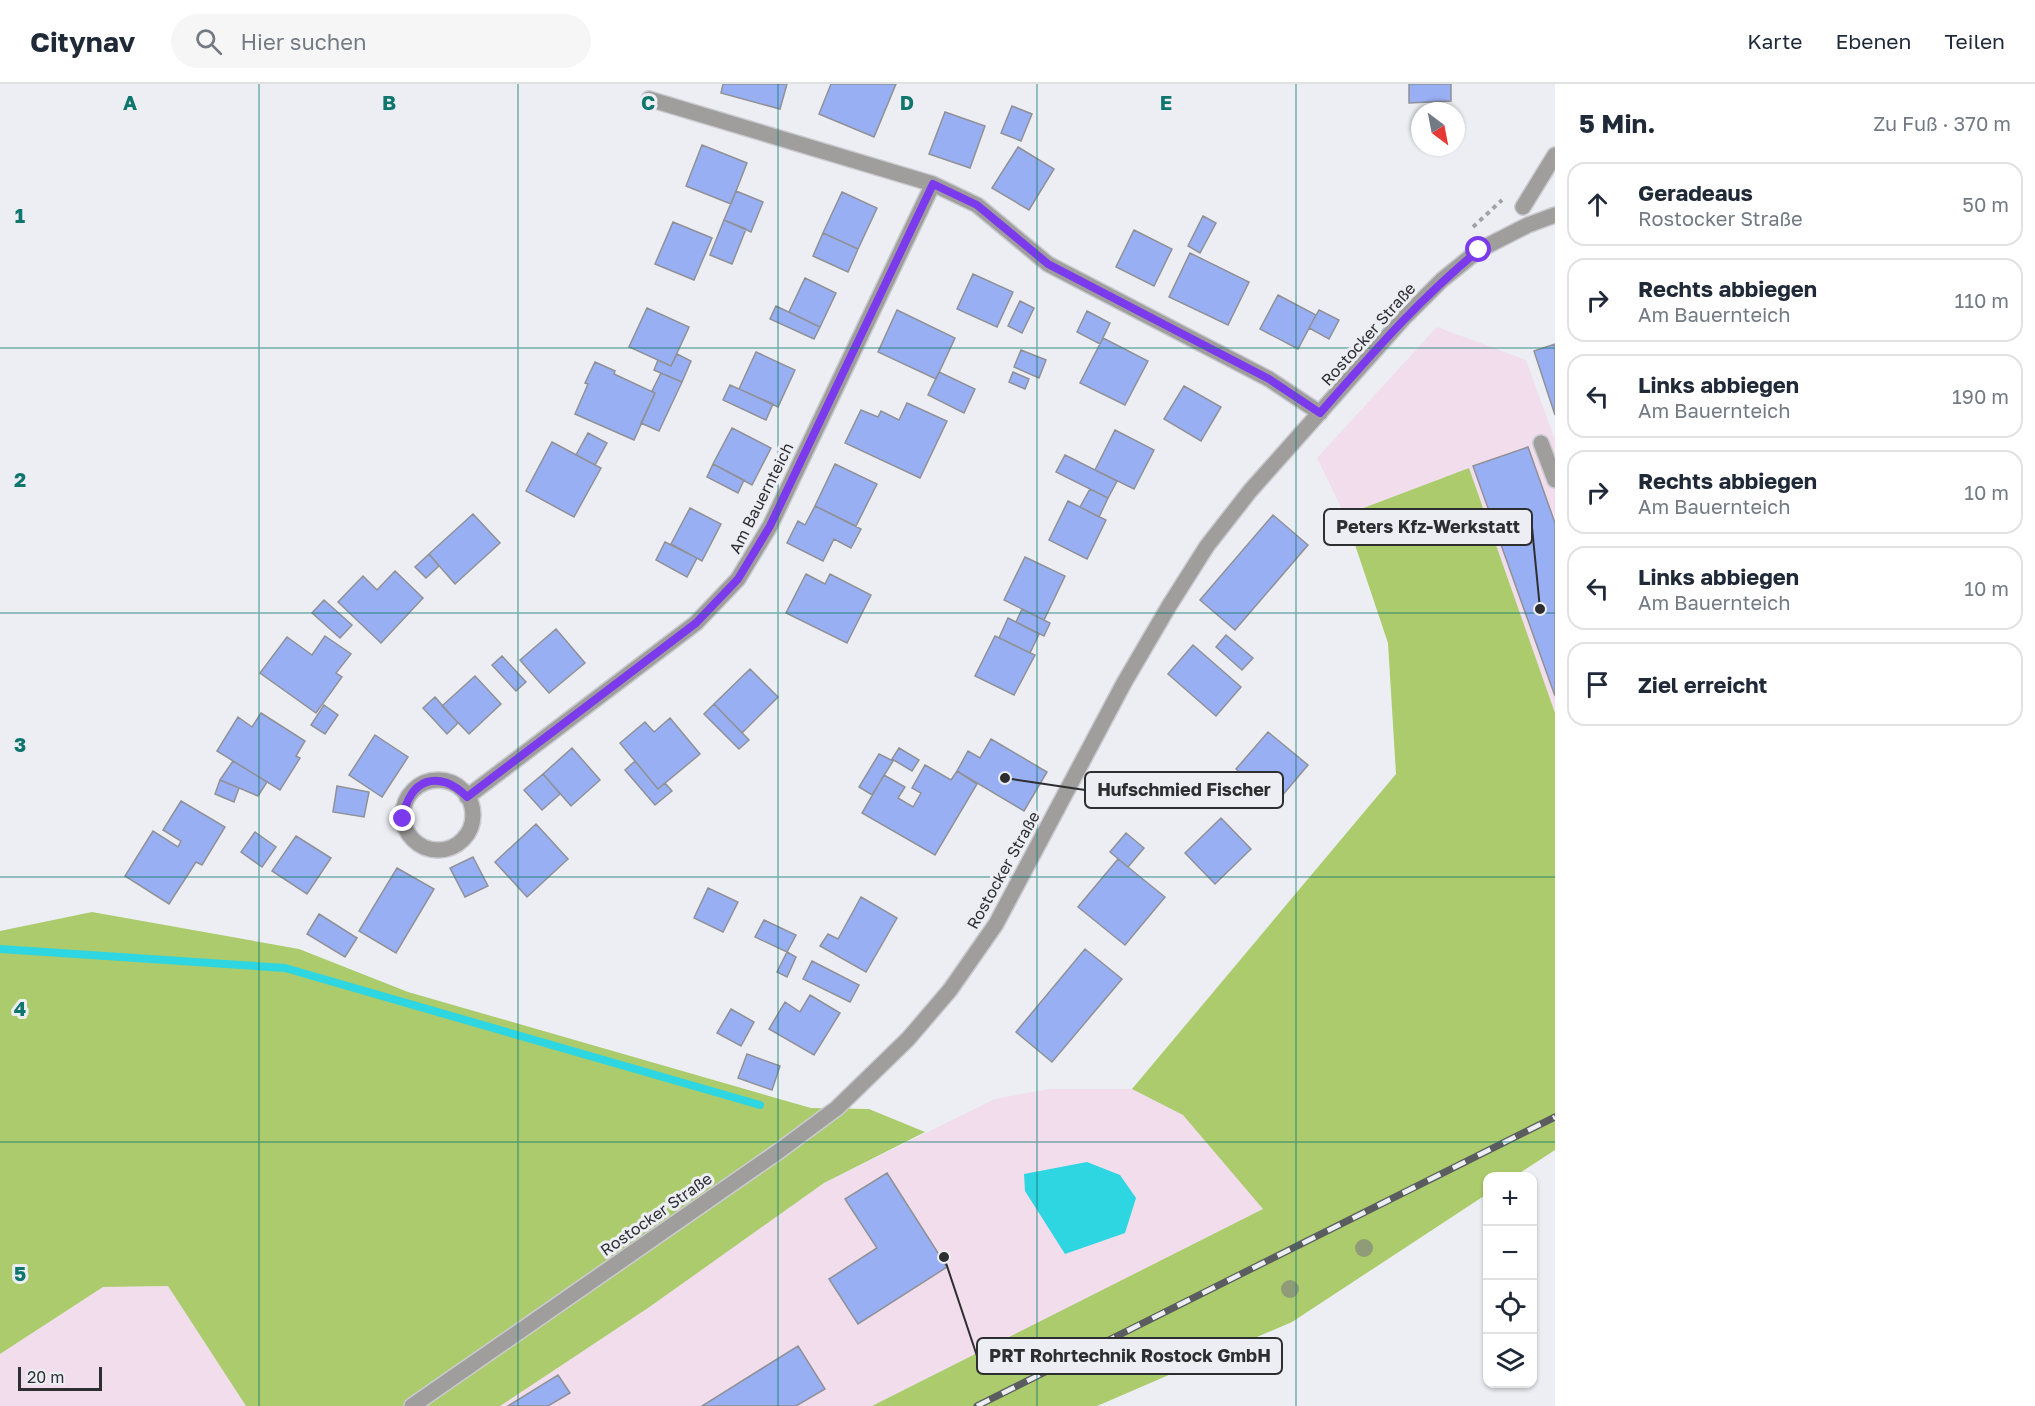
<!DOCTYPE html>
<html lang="de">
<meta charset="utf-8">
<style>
:root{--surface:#fff;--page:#f6f6f7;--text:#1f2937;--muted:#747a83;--line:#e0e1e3}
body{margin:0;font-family:"Golos Text",sans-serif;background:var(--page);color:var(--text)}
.controls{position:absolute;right:18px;bottom:18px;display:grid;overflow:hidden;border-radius:12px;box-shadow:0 2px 4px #0004}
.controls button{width:54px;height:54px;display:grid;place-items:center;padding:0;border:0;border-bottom:2px solid var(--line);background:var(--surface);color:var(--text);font:30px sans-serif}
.compass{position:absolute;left:1411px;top:18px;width:54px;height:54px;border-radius:50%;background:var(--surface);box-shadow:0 2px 4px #0004;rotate:148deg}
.scale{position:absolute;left:18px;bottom:15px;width:84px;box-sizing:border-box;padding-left:6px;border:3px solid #2d2e30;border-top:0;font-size:16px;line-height:21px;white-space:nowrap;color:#2d2e30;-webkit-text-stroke:4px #eceef3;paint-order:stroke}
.stop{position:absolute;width:18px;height:18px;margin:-14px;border:4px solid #7c3aed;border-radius:50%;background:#fff}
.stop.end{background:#7c3aed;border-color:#fff;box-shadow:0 2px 6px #0008}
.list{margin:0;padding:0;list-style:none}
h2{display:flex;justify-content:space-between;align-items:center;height:78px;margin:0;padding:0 24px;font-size:26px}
h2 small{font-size:20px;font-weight:400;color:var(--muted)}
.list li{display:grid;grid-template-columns:39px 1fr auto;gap:18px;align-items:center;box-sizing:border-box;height:84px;margin:0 12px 12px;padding:0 12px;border:2px solid var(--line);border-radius:18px}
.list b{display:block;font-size:22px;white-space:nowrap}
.list p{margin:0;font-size:20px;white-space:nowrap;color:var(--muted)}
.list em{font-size:20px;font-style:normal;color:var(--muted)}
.icon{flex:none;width:33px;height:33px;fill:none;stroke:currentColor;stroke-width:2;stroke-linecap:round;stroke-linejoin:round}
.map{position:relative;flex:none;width:1555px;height:1322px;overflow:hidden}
header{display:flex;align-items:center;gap:36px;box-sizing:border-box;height:84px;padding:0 30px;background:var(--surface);border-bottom:2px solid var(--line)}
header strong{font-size:28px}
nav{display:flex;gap:33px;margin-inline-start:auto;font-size:21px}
.search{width:420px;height:54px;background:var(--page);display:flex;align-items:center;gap:15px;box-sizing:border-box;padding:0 21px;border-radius:33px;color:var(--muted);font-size:22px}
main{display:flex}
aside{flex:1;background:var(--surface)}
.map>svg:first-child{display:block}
.commercial{fill:#f1ddec}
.green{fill:#accb6c}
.water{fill:#2ed6e1}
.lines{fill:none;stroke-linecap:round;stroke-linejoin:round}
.stream{stroke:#2ed6e1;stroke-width:8}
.building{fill:#99aff4;stroke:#8f9196;stroke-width:1.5}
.minor-casing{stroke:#cacbd0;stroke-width:18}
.path{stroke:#a0a2a6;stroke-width:4;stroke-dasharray:4.5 4.5;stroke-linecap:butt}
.minor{stroke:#a09e9c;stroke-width:15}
.rail-casing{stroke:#5b5c5f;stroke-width:7}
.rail{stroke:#eceef3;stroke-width:4.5;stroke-dasharray:14;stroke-linecap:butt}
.tree{fill:#909c78}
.route{stroke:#7c3aed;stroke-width:8}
.grid{fill:none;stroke:#0f766e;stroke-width:1.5;stroke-opacity:0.55}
.labels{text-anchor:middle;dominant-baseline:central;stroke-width:6;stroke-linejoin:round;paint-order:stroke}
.street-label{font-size:16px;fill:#2d2e30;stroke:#eceef3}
.grid-label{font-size:20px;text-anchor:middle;font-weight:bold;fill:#0f766e;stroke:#eceef3;stroke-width:6;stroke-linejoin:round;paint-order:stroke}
.leader{fill:none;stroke:#2d2e30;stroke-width:2}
.callout-dot{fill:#2d2e30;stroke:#eceef3;stroke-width:2}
.callout{fill:#eceef3;stroke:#2d2e30;stroke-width:2}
.callout-label{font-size:18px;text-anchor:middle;font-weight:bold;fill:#2d2e30}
</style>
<header>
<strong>Citynav</strong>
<div class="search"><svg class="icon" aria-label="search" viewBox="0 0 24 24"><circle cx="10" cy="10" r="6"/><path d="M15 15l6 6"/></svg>Hier suchen</div>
<nav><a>Karte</a><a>Ebenen</a><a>Teilen</a></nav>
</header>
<main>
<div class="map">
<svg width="1555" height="1322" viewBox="0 0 1555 1322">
<rect width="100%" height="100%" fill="#eceef3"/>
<path class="commercial" d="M1437,243L1526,276L1555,356V629L1469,384L1345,431L1317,374Z
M1049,1005H1132L1183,1030L1264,1125L872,1322H500L648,1224L824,1099L995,1015Z
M168,1202L246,1322H0V1270L103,1203Z"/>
<path class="green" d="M1469,384L1555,629V1066L1515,1092H1488L1487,1110L1292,1238L1097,1322H872L1263,1125L1183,1031L1132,1005L1396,690L1388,559L1345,431Z
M92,828L299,865L408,908L811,1024L869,1025L925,1048L824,1099L648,1224L500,1322H246L168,1202L103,1203L0,1270V847Z"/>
<path class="water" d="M1087,1078L1120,1091L1136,1114L1125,1149L1065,1170L1025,1107L1024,1090Z"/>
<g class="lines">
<path class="stream" d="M0,865L285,884L760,1021"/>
</g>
<path class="building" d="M723,0H787L780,25L721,9Z
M831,0H896L874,53L819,30Z
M1409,0H1451V17L1409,19Z
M1012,22L1032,30L1021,57L1001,49Z
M945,28L985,42L970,84L929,70Z
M702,61L747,79L731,120L686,102Z
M1018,63L1054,85L1029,126L992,104Z
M736,107L763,118L751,148L724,136Z
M842,108L877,124L858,165L823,149Z
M1203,132L1216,139L1200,169L1188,162Z
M724,136L746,145L732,180L710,171Z
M673,138L712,154L694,196L655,180Z
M1134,146L1172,165L1154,202L1116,183Z
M823,149L858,165L848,188L813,172Z
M1190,169L1249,198L1228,241L1169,213Z
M973,190L1013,208L997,243L957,225Z
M805,194L836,209L820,243L789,228Z
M1278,211L1316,231L1298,265L1260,245Z
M1020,217L1034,224L1022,249L1008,242Z
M776,222L820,243L814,255L770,235Z
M647,224L689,243L671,282L629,263Z
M897,226L955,254L936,295L878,268Z
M1319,226L1339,236L1329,255L1309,244Z
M1087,227L1110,239L1100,260L1077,248Z
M1103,254L1148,277L1125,321L1080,299Z
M1555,260V331L1534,267Z
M1021,266L1046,276L1039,294L1014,283Z
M756,268L795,286L778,323L739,305Z
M677,270L691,277L682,298L654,286L658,276L671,282Z
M595,278L615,287L614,290L655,309L634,356L575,330L588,300L585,299Z
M939,288L975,305L964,329L928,311Z
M1013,288L1029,295L1025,305L1009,298Z
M661,289L682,298L659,347L641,339L655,309L652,307Z
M730,301L773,320L766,336L723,316Z
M1184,302L1221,323L1201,357L1164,335Z
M907,319L947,337L920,394L845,359L861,326L878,333L881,327L899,336Z
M732,344L771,364L752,401L713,380Z
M1115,346L1154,366L1134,405L1095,386Z
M588,349L607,359L595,381L576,371Z
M552,358L601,384L574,433L526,407Z
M1528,363L1555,439V612L1473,382Z
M1065,371L1117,397L1108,414L1056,388Z
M713,380L744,396L738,409L707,393Z
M835,380L877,400L856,442L815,422Z
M1090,405L1108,414L1099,433L1080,423Z
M1068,417L1106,436L1087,475L1049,456Z
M815,422L861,445L851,464L834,455L823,477L787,459L798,437L805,441Z
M690,424L721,440L702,477L671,460Z
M473,430L500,459L455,500L429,470Z
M1273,431L1308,461L1235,546L1200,516Z
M665,458L697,474L687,493L656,476Z
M429,470L439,482L426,494L415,483Z
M1025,473L1065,492L1044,536L1004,516Z
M395,487L423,514L381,559L338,518L363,492L377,506Z
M806,490L825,500L830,490L871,511L847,559L786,529Z
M324,516L352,541L340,554L312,529Z
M1022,525L1050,539L1044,552L1016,538Z
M1008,534L1039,550L1030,569L999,554Z
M556,545L585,579L549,609L520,576Z
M1226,551L1253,574L1242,586L1216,563Z
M325,552L351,570L336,589L342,593L316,629L260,589L287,553L312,571Z
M995,552L1035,571L1014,611L975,592Z
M1193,561L1241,603L1216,632L1168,590Z
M502,572L526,598L516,607L492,581Z
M750,585L778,613L742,649L714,620Z
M475,592L501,620L469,650L442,622Z
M435,613L458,639L447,650L423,624Z
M714,620L749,656L739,665L704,630Z
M324,621L338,631L325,650L311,641Z
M261,629L305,657L296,672L300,674L280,706L217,667L238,633L252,643Z
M670,634L700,670L658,705L620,659L645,638L654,648Z
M1268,648L1308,681L1276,719L1236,685Z
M375,651L408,673L382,713L349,691Z
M991,655L1047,688L1024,727L957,687L968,667L980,674Z
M572,664L600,696L571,722L543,690Z
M899,664L919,676L912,687L892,675Z
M879,670L893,677L872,711L859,703Z
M233,677L267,698L258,712L220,696Z
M635,677L658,705L665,699L672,707L655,721L625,686Z
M925,681L951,696L957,687L977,700L935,771L862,729L884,691L905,703L898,714L913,723L921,709L912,704Z
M543,690L560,710L542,726L524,706Z
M220,696L239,704L234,718L215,710Z
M337,702L369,708L364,733L333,728Z
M181,717L225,743L202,781L196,778L169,820L125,792L153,747L178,763L181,757L163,746Z
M1221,734L1251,765L1215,800L1185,769Z
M536,740L568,775L527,813L495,778Z
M255,748L276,763L262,783L241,768Z
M1126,749L1144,764L1128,783L1110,768Z
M296,752L331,774L307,810L272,787Z
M473,773L488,802L465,813L450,784Z
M1118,775L1165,813L1125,861L1078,823Z
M397,784L434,805L396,869L359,847Z
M708,804L738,818L723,848L694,834Z
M861,813L897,834L866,888L820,862L828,850L838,855Z
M319,830L357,854L345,873L307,850Z
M764,836L796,851L787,868L755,853Z
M1085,865L1122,895L1052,978L1016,948Z
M787,868L796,873L787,893L777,888Z
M812,877L859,901L850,918L803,895Z
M810,911L840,929L814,971L769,945L785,918L800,928Z
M731,925L754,938L741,962L717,949Z
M747,970L780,982L772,1006L738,994Z
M887,1089L947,1183L858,1240L829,1195L877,1164L845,1115Z
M798,1262L825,1305L796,1322H702Z
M558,1291L570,1309L548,1322H508Z"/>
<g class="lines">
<defs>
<path id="minor" d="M649,15L933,100L977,121L1048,180L1269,295L1320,329
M1523,123L1555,71
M1541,359L1555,396
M403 731a35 35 0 1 1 70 0a35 35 0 1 1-70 0Z
M467,713L696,539L738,495L770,442L933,100
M412,1322L779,1067L837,1024L908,955L950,906L996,840L1124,599L1169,522L1207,462L1250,407L1403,235L1442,196L1479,166L1528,141L1555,131"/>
</defs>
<use href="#minor" class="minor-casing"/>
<path class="path" d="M1473,143L1502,116"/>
<use href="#minor" class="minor"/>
<defs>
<path id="rail" d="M977,1322L1555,1033"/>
</defs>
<use href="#rail" class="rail-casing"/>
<use href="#rail" class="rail"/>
</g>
<g class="tree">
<circle cx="1364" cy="1164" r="9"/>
<circle cx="1290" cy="1205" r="9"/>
</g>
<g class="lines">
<path class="route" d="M403,735C408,695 439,684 467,713L696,539L738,495L770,442L933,100L977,121L1048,180L1269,295L1320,329C1371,271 1418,216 1479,166"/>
</g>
<path class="grid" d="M259,0V1322M518,0V1322M778,0V1322M1037,0V1322M1296,0V1322M0,264H1555M0,529H1555M0,793H1555M0,1058H1555"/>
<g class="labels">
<g class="street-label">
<text transform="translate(1368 250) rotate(-48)">Rostocker Straße</text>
<text transform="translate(761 414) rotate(-63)">Am Bauernteich</text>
<text transform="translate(1003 786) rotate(-61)">Rostocker Straße</text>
<text transform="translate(656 1130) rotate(-35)">Rostocker Straße</text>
</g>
</g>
<g class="grid-label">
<text x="130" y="26">A</text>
<text x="389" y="26">B</text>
<text x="648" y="26">C</text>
<text x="907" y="26">D</text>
<text x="1166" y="26">E</text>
<text x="20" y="139">1</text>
<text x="20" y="403">2</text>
<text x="20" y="668">3</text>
<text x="20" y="932">4</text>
<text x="20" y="1197">5</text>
</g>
<path class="leader" d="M1540 525L1532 443M1005 694L1085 706M944 1173L977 1272"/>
<g class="callout-dot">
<circle cx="1540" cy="525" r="6"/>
<circle cx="1005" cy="694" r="6"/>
<circle cx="944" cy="1173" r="6"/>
</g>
<g class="callout">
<rect x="1324" y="425" width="208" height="36" rx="6"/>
<rect x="1085" y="688" width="198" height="36" rx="6"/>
<rect x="977" y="1254" width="305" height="36" rx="6"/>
</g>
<g class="callout-label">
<text x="1428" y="449">Peters Kfz-Werkstatt</text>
<text x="1184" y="712">Hufschmied Fischer</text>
<text x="1130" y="1278">PRT Rohrtechnik Rostock GmbH</text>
</g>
</svg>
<div class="controls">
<button>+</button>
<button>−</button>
<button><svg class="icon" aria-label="locate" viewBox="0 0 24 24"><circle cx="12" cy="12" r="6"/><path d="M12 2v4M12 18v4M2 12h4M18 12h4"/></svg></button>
<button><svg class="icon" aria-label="layers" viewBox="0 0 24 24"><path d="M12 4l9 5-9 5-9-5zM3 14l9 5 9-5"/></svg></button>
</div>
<svg class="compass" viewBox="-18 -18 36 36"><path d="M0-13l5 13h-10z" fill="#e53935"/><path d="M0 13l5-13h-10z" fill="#747a83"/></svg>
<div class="scale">20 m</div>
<div class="stop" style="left:1479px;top:166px"></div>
<div class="stop end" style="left:403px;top:735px"></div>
</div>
<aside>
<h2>5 Min.<small>Zu Fuß · 370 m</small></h2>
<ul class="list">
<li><svg class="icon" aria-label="ahead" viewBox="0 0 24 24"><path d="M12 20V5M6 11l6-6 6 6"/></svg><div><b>Geradeaus</b><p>Rostocker Straße</p></div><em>50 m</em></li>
<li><svg class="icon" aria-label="right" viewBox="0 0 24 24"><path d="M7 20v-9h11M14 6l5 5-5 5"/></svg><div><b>Rechts abbiegen</b><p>Am Bauernteich</p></div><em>110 m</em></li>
<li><svg class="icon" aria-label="left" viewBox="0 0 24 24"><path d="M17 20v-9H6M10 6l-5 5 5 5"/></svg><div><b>Links abbiegen</b><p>Am Bauernteich</p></div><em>190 m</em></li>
<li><svg class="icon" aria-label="right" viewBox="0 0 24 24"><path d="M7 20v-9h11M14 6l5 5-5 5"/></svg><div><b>Rechts abbiegen</b><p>Am Bauernteich</p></div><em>10 m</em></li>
<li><svg class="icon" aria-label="left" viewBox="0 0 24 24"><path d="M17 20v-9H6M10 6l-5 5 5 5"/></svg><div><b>Links abbiegen</b><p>Am Bauernteich</p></div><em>10 m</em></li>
<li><svg class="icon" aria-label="arrive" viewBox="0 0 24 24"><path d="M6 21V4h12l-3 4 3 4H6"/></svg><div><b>Ziel erreicht</b></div></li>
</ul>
</aside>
</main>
